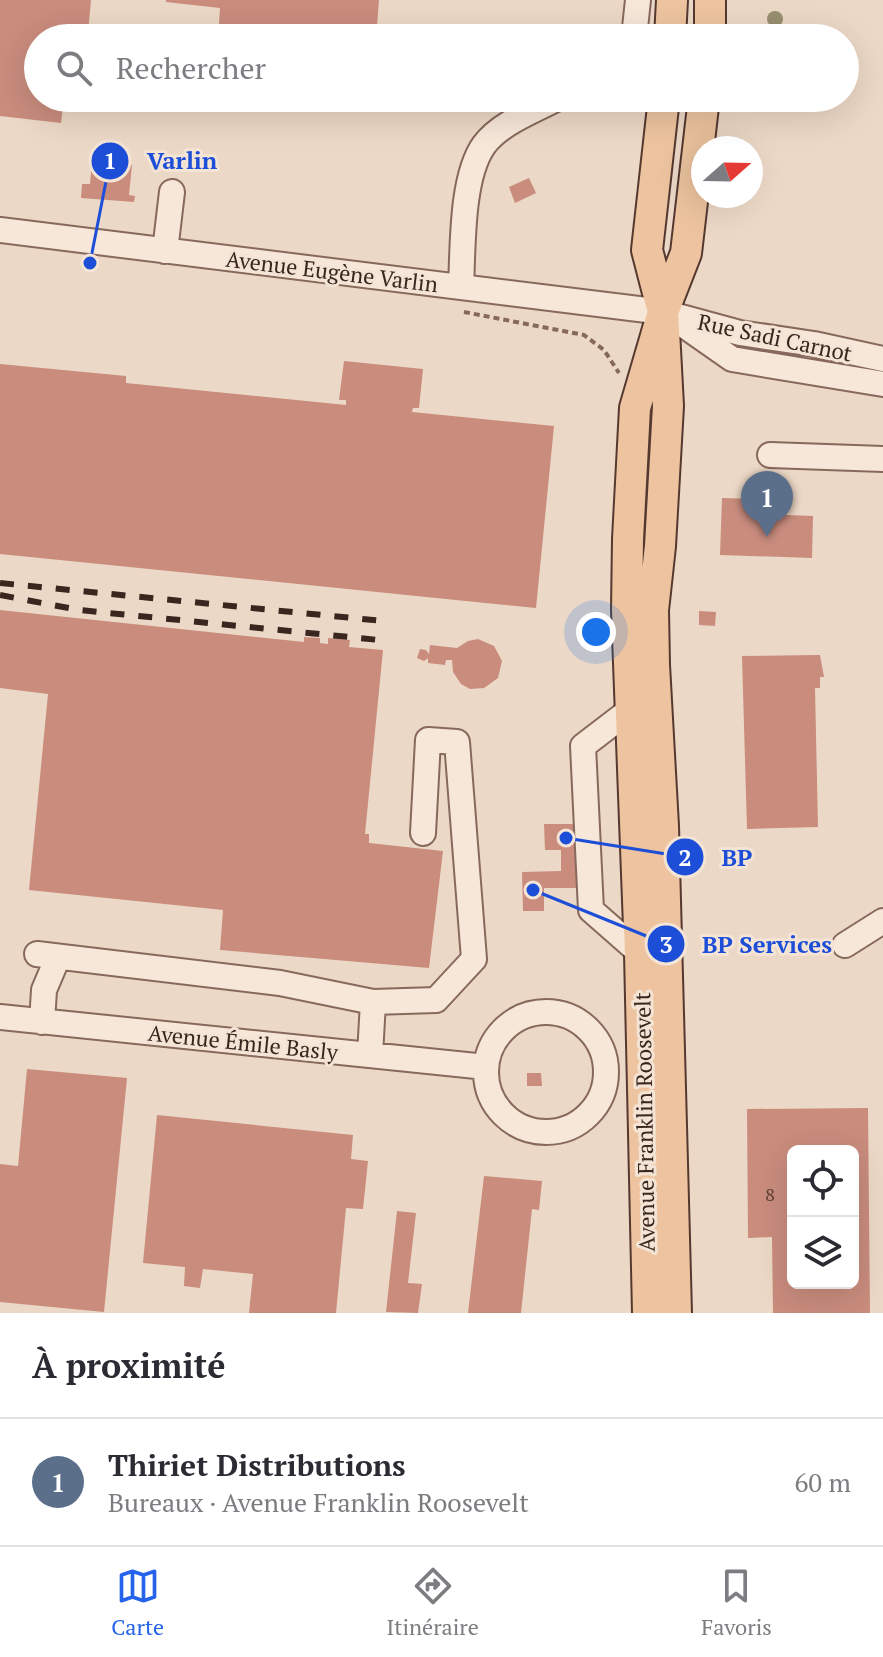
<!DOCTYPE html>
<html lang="fr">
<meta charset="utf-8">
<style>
:root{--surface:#fff;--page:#f2f2f3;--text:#2b2b33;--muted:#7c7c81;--line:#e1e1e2;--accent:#2563eb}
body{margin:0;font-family:"PT Serif",serif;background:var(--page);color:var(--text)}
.controls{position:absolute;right:24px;bottom:24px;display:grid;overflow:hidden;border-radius:12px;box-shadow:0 8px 32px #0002}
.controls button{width:72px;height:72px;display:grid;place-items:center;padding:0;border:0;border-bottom:2px solid var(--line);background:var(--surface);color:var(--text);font:40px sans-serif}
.compass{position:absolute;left:691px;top:136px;width:72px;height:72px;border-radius:50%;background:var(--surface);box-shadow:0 8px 32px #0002;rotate:70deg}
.you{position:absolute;left:596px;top:632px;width:28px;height:28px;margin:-20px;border:6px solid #fff;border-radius:50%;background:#1a73e8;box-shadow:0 0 0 12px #1a73e833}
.badge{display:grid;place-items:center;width:52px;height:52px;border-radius:50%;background:var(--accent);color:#fff;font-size:26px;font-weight:700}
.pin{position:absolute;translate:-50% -66px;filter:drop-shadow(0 2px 4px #0008)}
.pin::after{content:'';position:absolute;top:42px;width:28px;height:24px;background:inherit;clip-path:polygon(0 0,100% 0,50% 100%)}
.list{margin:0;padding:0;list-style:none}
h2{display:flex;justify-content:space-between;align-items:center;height:104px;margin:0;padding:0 32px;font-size:34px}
h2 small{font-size:26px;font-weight:400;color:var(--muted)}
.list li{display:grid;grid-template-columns:52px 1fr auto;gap:24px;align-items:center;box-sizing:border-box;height:128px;padding:0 32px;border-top:2px solid var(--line)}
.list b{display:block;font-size:30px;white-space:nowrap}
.list p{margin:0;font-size:26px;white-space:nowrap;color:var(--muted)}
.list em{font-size:26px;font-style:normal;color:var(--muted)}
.icon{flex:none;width:44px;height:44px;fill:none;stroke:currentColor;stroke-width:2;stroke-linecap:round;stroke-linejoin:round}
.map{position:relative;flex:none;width:883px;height:1313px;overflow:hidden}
.search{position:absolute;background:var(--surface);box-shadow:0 8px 32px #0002;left:24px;right:24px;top:24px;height:88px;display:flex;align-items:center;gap:20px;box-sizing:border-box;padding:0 28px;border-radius:44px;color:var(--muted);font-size:30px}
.sheet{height:232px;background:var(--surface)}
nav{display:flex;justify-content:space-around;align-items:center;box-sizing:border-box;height:112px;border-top:2px solid var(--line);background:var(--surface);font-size:22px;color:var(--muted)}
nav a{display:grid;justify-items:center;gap:4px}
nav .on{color:var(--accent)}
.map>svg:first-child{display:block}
.building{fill:#c98c7d;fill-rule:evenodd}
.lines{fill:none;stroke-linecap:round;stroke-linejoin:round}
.minor-casing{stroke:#87695c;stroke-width:28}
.major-casing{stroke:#553930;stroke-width:34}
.path{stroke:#87695c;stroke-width:4;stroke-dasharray:6 4;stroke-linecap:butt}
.minor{stroke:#f7e7d9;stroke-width:24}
.major{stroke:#edc49f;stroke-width:30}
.rail{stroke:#38261f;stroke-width:6;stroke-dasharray:14 14;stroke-linecap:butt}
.tree{fill:#978f6f}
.labels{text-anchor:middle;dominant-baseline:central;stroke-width:6;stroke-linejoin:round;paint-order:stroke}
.number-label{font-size:18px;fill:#5c4036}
.street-label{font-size:22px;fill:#38261f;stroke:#f4e4d5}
.leader{fill:none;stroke:#1d4ed8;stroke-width:3}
.callout-dot{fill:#1d4ed8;stroke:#f4e4d5;stroke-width:3}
.mark-label{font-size:24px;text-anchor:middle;font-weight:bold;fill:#fff}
.callout-label{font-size:24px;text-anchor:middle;font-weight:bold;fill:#1d4ed8;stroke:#f4e4d5;stroke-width:6;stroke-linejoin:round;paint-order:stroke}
</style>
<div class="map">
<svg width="883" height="1313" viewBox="0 0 883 1313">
<rect width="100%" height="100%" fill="#ecd8c6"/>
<path class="building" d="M0,0H91L88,33L71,32L70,38H38V98H64L61,123L0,116Z
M166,0H379L376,38H218L220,8L166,2Z
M92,162L132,165L129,195L135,196L134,202L81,198L82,184H90Z
M529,178L536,193L515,203L509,187Z
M344,361L423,369L419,408H413L412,412L554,426L536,608L0,554V364L126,376V383L346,405V400H339Z
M722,498L757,499L756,518L761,519L762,514L813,516L812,558L720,555Z
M0,610L304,642V637L320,638V643L328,644V638L350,640L349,647L383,650L365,834H369V843L443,851L429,968L220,950L223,910L29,890L48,694L0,688Z
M699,611L716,612L715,626L699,625Z
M478,639L494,646L502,661L498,678L484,688L470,689L461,684L453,672L452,660H446L445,665L428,663V658L424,661L417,658L420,649L426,650L429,654L430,645L457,648L468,641Z
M820,655L824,677H820V688H815L818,827L747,829L742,656Z
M544,824H585V849H576L577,888H544V911H523L522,872L561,871V850H545Z
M27,1069L127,1078L104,1312L0,1302V1164L18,1166Z
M527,1073H541L542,1086H527Z
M868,1108L870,1313H773L772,1237L748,1238L747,1109ZM793,1151H853V1283H793Z
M157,1115L353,1135L351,1159L368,1161L363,1209L346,1208L336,1313H249L253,1274L203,1269L200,1288L184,1286L185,1267L143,1263Z
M484,1176L542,1181L539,1210L532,1209L521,1313H468Z
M397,1211L416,1213L408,1283L422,1284L418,1313L386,1312Z"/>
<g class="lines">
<defs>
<path id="minor" d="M630,38L635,28L638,0
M0,230L663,312L740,333L814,344L883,359
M165,251L172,192
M461,287C463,248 461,177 484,145C500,123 534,111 558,98
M682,324L732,359L883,384
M770,455L883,459
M630,710L583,746L591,910L640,953
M845,945L883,921
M37,954L280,983L373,1002L436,1000L474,959L457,742L428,740L423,833
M486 1072a60 60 0 1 1 120 0a60 60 0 1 1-120 0Z
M0,1017L486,1067
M42,1022L44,990L58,957
M370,1055L373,1002"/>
<path id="major" d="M710,0V38
M670,38L672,0
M664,98L647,250L663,312L668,406L660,546L653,610L654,665L663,826L676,1313
M648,1313L640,953L627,610L628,539L635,408L663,312L686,253L704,98"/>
</defs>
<use href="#minor" class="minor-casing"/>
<use href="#major" class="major-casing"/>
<path class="path" d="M464,312L584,335L604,350L619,373"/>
<use href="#minor" class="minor"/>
<use href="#major" class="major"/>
<path class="rail" d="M0,583L383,621
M0,595L79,610L379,640"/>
</g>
<circle class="tree" cx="775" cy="19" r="8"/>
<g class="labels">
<g class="number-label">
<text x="770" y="1194">8</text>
</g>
<g class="street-label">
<text transform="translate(332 271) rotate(7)">Avenue Eugène Varlin</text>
<text transform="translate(775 337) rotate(12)">Rue Sadi Carnot</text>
<text transform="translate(243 1042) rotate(6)">Avenue Émile Basly</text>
<text transform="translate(644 1122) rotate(-91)">Avenue Franklin Roosevelt</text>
</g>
</g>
<path class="leader" d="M90 263L110 161M566 838L685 857M533 890L666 944"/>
<g class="callout-dot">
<circle cx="90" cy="263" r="8"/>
<circle cx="566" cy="838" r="8"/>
<circle cx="533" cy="890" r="8"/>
<circle cx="110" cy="161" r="20"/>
<circle cx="685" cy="857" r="20"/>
<circle cx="666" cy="944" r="20"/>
</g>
<g class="mark-label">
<text x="110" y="169">1</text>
<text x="685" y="866">2</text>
<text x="666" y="953">3</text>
</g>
<g class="callout-label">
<text x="182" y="169">Varlin</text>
<text x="737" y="866">BP</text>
<text x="767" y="953">BP Services</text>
</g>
</svg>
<div class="controls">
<button><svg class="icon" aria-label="locate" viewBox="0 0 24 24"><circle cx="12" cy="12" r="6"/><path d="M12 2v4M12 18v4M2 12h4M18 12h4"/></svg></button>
<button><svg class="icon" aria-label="layers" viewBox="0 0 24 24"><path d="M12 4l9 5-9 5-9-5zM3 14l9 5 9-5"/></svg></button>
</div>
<svg class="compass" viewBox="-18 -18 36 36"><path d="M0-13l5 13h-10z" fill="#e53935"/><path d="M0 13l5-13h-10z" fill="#7c7c81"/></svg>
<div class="you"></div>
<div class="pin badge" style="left:767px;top:537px;background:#5c6f8a">1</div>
<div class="search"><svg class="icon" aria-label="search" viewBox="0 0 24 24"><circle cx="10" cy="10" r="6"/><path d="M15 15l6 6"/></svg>Rechercher</div>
</div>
<section class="sheet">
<h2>À proximité<small></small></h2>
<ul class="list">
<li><span class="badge" style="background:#5c6f8a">1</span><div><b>Thiriet Distributions</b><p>Bureaux · Avenue Franklin Roosevelt</p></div><em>60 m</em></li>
</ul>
</section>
<nav>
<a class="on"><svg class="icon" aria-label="map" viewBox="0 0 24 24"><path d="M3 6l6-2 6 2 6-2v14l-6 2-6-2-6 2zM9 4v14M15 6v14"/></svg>Carte</a>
<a><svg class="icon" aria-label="directions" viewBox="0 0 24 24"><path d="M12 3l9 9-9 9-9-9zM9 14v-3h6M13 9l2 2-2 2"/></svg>Itinéraire</a>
<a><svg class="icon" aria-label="saved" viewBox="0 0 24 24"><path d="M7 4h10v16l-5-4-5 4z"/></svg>Favoris</a>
</nav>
